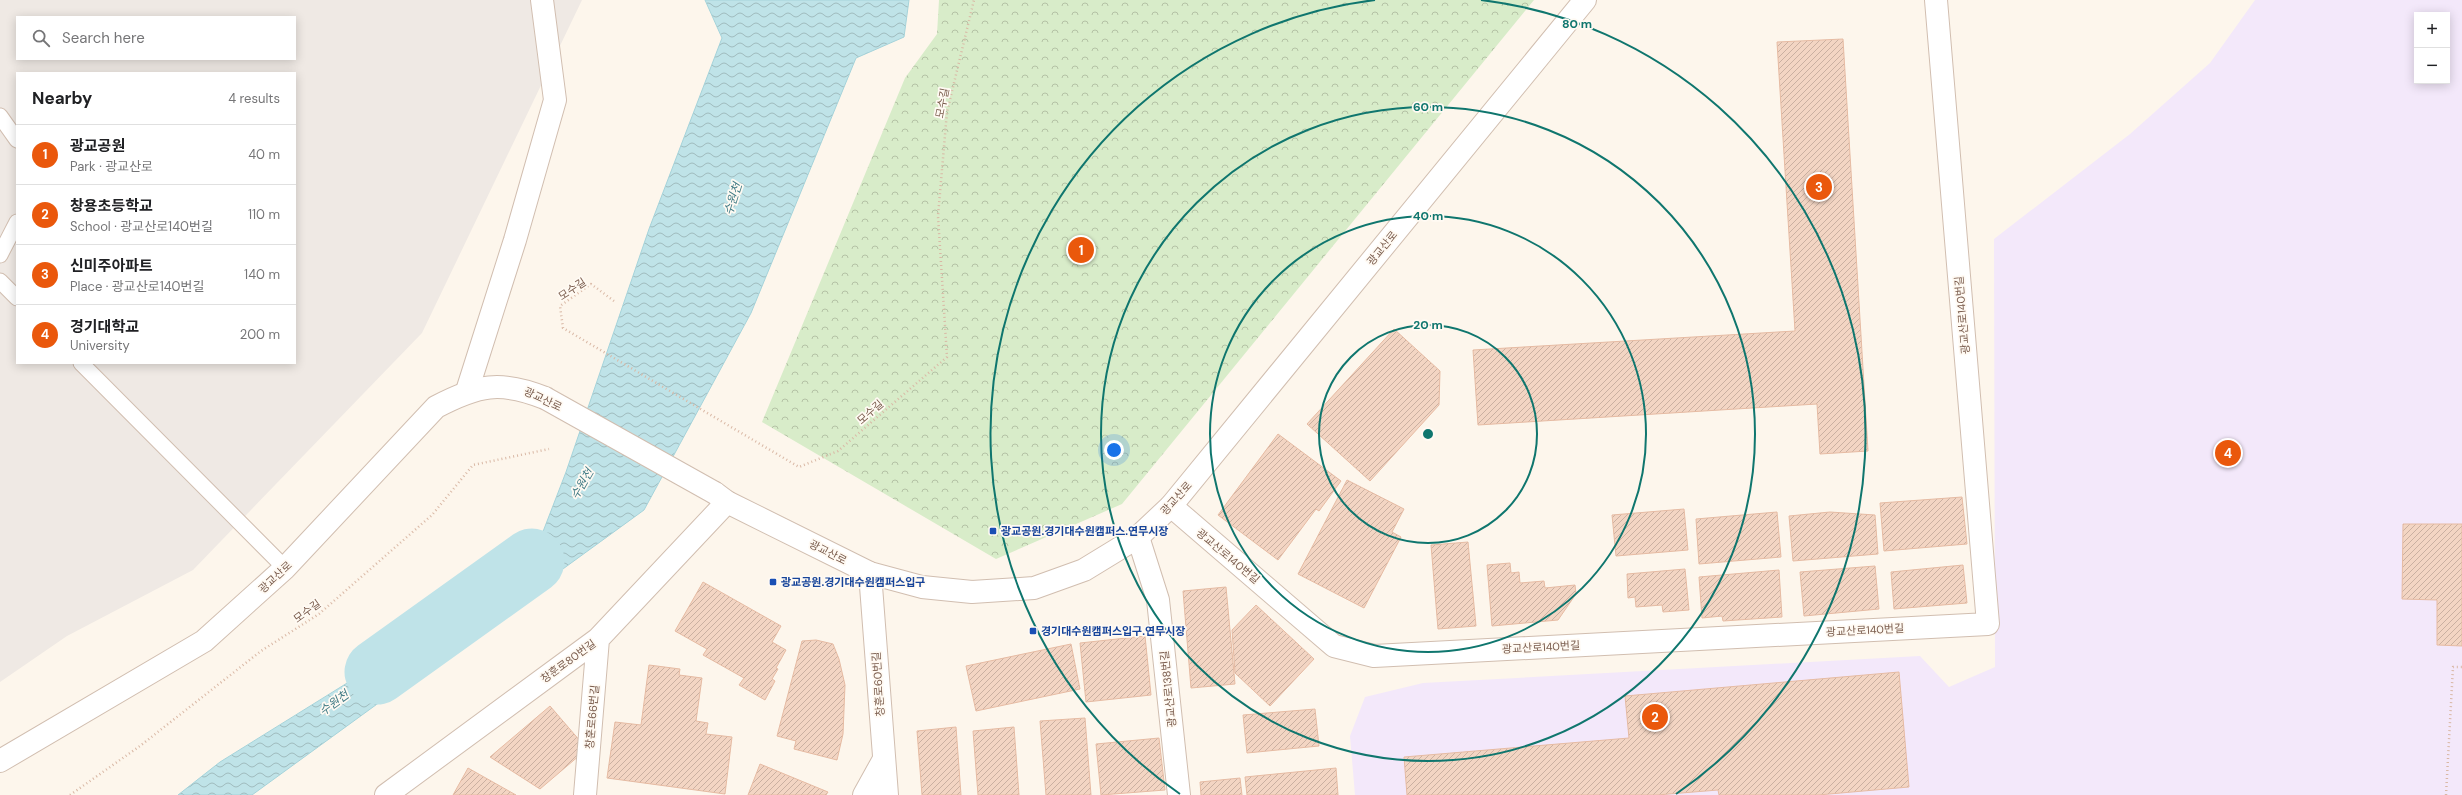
<!DOCTYPE html>
<meta charset="utf-8">
<style>
:root{--surface:#fff;--page:#f6f6f6;--text:#202124;--muted:#757577;--line:#e0e0e0;--accent:#ea580c}
body{margin:0;font-family:"DM Sans","Noto Sans KR",sans-serif;background:var(--page);color:var(--text)}
.controls{position:absolute;right:12px;top:12px;display:grid;overflow:hidden;border-radius:0px;box-shadow:0 2px 10px #0003}
.controls button{width:36px;height:36px;display:grid;place-items:center;padding:0;border:0;border-bottom:1px solid var(--line);background:var(--surface);color:var(--text);font:20px sans-serif}
.you{position:absolute;left:1114px;top:450px;width:14px;height:14px;margin:-10px;border:3px solid #fff;border-radius:50%;background:#1a73e8;box-shadow:0 0 0 6px #1a73e833}
.badge{display:grid;place-items:center;width:26px;height:26px;border-radius:50%;background:var(--accent);color:#fff;font-size:13px;font-weight:700}
.pin{position:absolute;translate:-50% -50%;border:2px solid #fff;box-shadow:0 1px 4px #0006}
.list{margin:0;padding:0;list-style:none}
h2{display:flex;justify-content:space-between;align-items:center;height:52px;margin:0;padding:0 16px;font-size:17px}
h2 small{font-size:13px;font-weight:400;color:var(--muted)}
.list li{display:grid;grid-template-columns:26px 1fr auto;gap:12px;align-items:center;box-sizing:border-box;height:60px;padding:0 16px;border-top:1px solid var(--line)}
.list b{display:block;font-size:15px;white-space:nowrap}
.list p{margin:0;font-size:13px;white-space:nowrap;color:var(--muted)}
.list em{font-size:13px;font-style:normal;color:var(--muted)}
.icon{flex:none;width:22px;height:22px;fill:none;stroke:currentColor;stroke-width:2;stroke-linecap:round;stroke-linejoin:round}
.map{position:relative;flex:none;width:2462px;height:795px;overflow:hidden}
.search{position:absolute;background:var(--surface);box-shadow:0 2px 10px #0003;left:16px;top:16px;width:280px;height:44px;display:flex;align-items:center;gap:10px;box-sizing:border-box;padding:0 14px;border-radius:0px;color:var(--muted);font-size:15px}
.panel{position:absolute;background:var(--surface);box-shadow:0 2px 10px #0003;left:16px;top:72px;width:280px;height:292px;border-radius:0px}
.map>svg:first-child{display:block}
.industrial{fill:#efe9e4;fill-rule:evenodd}
.education{fill:#f3e8fa;fill-rule:evenodd}
.park{fill:url(#park-crowns)}
.water{fill:url(#water-waves);stroke:#a5d3da}
.lines{fill:none;stroke-linecap:round;stroke-linejoin:round}
.river{stroke:#bfe3e8;stroke-width:65}
.building{fill:url(#building-hatch);stroke:#e6bba3}
.service-casing{stroke:#d1beb0;stroke-width:17}
.minor-casing{stroke:#d1beb0;stroke-width:24}
.tertiary-casing{stroke:#d1beb0;stroke-width:24}
.path{stroke:#d9b8a5;stroke-width:2.5;stroke-dasharray:1 3;stroke-linecap:butt}
.service{stroke:#fff;stroke-width:15}
.minor{stroke:#fff;stroke-width:22}
.tertiary{stroke:#fff;stroke-width:22}
.tertiary-bridge-casing{stroke:#d1beb0;stroke-width:24;stroke-linecap:butt}
.tertiary-bridge{stroke:#fff;stroke-width:22}
.ring{fill:none;stroke:#0f766e;stroke-width:2}
.transit-dot{fill:#1a4fb4;stroke:#fffaf3;stroke-width:1.5}
.labels{text-anchor:middle;dominant-baseline:central;stroke-width:3.5;stroke-linejoin:round;paint-order:stroke}
.street-label{font-size:11px;fill:#7a5c4d;stroke:#fffaf3}
.transit-label{font-size:11px;font-weight:bold;fill:#164399;stroke:#fffaf3;text-anchor:start}
.water-label{font-size:12px;font-style:italic;fill:#437c86;stroke:#fffaf3}
.centre{fill:#0f766e;stroke:#fffaf3;stroke-width:2}
.ring-label{font-size:12px;text-anchor:middle;font-weight:bold;fill:#0f766e;stroke:#fffaf3;stroke-width:3.5;stroke-linejoin:round;paint-order:stroke}
</style>
<div class="map">
<svg width="2462" height="795" viewBox="0 0 2462 795">
<defs>
<pattern id="park-crowns" width="20" height="18" patternUnits="userSpaceOnUse"><rect width="20" height="18" fill="#d8ecc9"/><path d="M2 6a3 3 0 1 1 6 0M12 15a3 3 0 1 1 6 0" fill="none" stroke="#b4c2a5"/></pattern>
<pattern id="water-waves" width="16" height="10" patternUnits="userSpaceOnUse"><rect width="16" height="10" fill="#bfe3e8"/><path d="M0 5q4-4 8 0t8 0" fill="none" stroke="#a0bbbe"/></pattern>
<pattern id="building-hatch" width="6" height="6" patternUnits="userSpaceOnUse"><rect width="6" height="6" fill="#f3d5c3"/><path d="M-1 1l2-2M0 6l6-6M5 7l2-2" fill="none" stroke="#cab0a1"/></pattern>
</defs>
<rect width="100%" height="100%" fill="#fdf6ec"/>
<path class="industrial" d="M0,0H582L422,333L193,570L67,636L0,682ZM17,17H295V59H17ZM17,73H295V363H17Z"/>
<path class="education" d="M2255,0H2462V795H1355L1350,736L1365,697L1423,683L1920,656L1949,687L1995,667L1994,239L2130,134L2210,63ZM2417,15H2447V81H2417Z"/>
<path class="park" d="M939,0H1534L1122,504L996,559L762,422L905,78L937,34Z"/>
<path class="water" d="M705,0H909L904,37L856,58L751,313L644,510L252,795H178L220,762L455,616L539,542L566,472L649,229L722,38Z"/>
<g class="lines">
<path class="river" d="M377,672L532,561"/>
</g>
<path class="building" d="M1843,39L1868,451L1820,454L1817,404L1478,425L1473,350L1795,331L1777,42Z
M1394,329L1440,371L1439,405L1370,481L1307,424Z
M1278,434L1341,481L1319,511L1316,509L1278,560L1218,515Z
M1347,480L1404,509L1392,532L1401,537L1364,608L1298,574Z
M1962,497L1967,544L1884,551L1880,503Z
M1684,509L1688,550L1616,556L1612,515Z
M1777,512L1781,557L1699,564L1696,519Z
M1830,512L1875,515L1878,554L1793,561L1789,516Z
M2403,524H2462V646L2437,645V600L2402,599Z
M1468,542L1476,626L1438,629L1431,545Z
M1510,563L1511,573L1519,572L1520,583L1544,581L1545,588L1575,585L1576,594L1558,620L1492,626L1487,565Z
M1963,565L1967,603L1894,609L1891,572Z
M1875,566L1879,609L1804,616L1800,572Z
M1685,569L1689,610L1663,612L1662,605L1636,607L1635,597L1628,598L1627,574Z
M1779,570L1782,617L1723,621L1722,616L1702,618L1699,577Z
M703,582L781,626L772,642L786,650L776,668L778,669L772,679L775,681L765,700L739,685L744,678L703,655L707,649L675,631Z
M1226,587L1235,684L1191,688L1183,591Z
M1256,605L1314,659L1270,706L1235,673L1232,630Z
M1145,636L1151,695L1086,702L1080,643Z
M816,640L833,644L839,659L845,685L843,734L837,760L794,749L796,741L777,736L802,641Z
M1071,644L1080,689L976,711L966,666Z
M649,665L680,669L679,675L702,678L696,721L708,723L706,734L732,737L725,794L607,778L615,722L641,725Z
M1899,672L1909,787L1818,795H1719L1718,790L1657,795H1407L1404,757L1629,738L1625,696Z
M550,706L587,749L540,789L490,757Z
M1315,709L1319,746L1247,753L1243,715Z
M1085,718L1091,795H1046L1040,721Z
M956,727L961,795H922L917,731Z
M1014,727L1019,795H978L973,731Z
M1159,738L1165,790L1101,795L1096,744Z
M760,764L828,792L826,795H748Z
M468,768L516,795H453Z
M1336,768L1338,795H1247L1245,777Z
M1240,778L1242,795H1201L1200,782Z"/>
<g class="lines">
<defs>
<path id="service" d="M0,116L17,140
M0,255L17,222
M0,281L17,298
M81,363L285,568"/>
<path id="minor" d="M467,391L515,240L555,100L542,0
M1171,506L1334,646L1374,656L1988,624L1936,0
M1138,537L1158,600L1179,795
M870,573L887,795
M386,795L598,639L727,502
M585,795L598,639
M864,795L884,759"/>
<path id="tertiary" d="M715,493L727,502L870,573L922,587L972,592L1034,588L1084,570L1138,537L1171,506L1585,0
M0,761L204,641L285,568L436,407C478,385 500,380 545,398"/>
</defs>
<use href="#service" class="service-casing"/>
<use href="#minor" class="minor-casing"/>
<use href="#tertiary" class="tertiary-casing"/>
<path class="path" d="M614,301L591,284L560,306L563,328L799,467L838,451L947,357L938,216L947,112L974,0
M70,795L140,746L261,651L319,614L432,515L473,465L549,449
M2446,795L2453,667H2462"/>
<use href="#service" class="service"/>
<use href="#minor" class="minor"/>
<use href="#tertiary" class="tertiary"/>
<defs>
<path id="tertiary-bridge" d="M545,398L715,493"/>
</defs>
<use href="#tertiary-bridge" class="tertiary-bridge-casing"/>
<use href="#tertiary-bridge" class="tertiary-bridge"/>
</g>
<g class="ring">
<circle cx="1428" cy="434" r="109"/>
<circle cx="1428" cy="434" r="218"/>
<circle cx="1428" cy="434" r="327"/>
<path d="M1180 794A437 437 0 0 1 1375 0M1481 0A437 437 0 0 1 1676 794"/>
</g>
<g class="transit-dot">
<rect x="989" y="527" width="8" height="8" rx="2"/>
<rect x="769" y="578" width="8" height="8" rx="2"/>
<rect x="1029" y="627" width="8" height="8" rx="2"/>
</g>
<g class="labels">
<g class="street-label">
<text transform="translate(942 103) rotate(-79)">모수길</text>
<text transform="translate(1382 248) rotate(-51)">광교산로</text>
<text transform="translate(572 289) rotate(-33)">모수길</text>
<text transform="translate(1962 315) rotate(-95)">광교산로140번길</text>
<text transform="translate(543 399) rotate(25)">광교산로</text>
<text transform="translate(870 412) rotate(-41)">모수길</text>
<text transform="translate(1176 498) rotate(-48)">광교산로</text>
<text transform="translate(828 552) rotate(27)">광교산로</text>
<text transform="translate(1228 556) rotate(40)">광교산로140번길</text>
<text transform="translate(275 577) rotate(-43)">광교산로</text>
<text transform="translate(307 611) rotate(-36)">모수길</text>
<text transform="translate(1865 630) rotate(-3)">광교산로140번길</text>
<text transform="translate(1541 647) rotate(-3)">광교산로140번길</text>
<text transform="translate(568 661) rotate(-36)">창훈로80번길</text>
<text transform="translate(878 684) rotate(-94)">창훈로60번길</text>
<text transform="translate(1168 689) rotate(-96)">광교산로138번길</text>
<text transform="translate(592 717) rotate(-85)">창훈로66번길</text>
</g>
<g class="transit-label">
<text x="1001" y="531">광교공원.경기대수원캠퍼스.연무시장</text>
<text x="781" y="582">광교공원.경기대수원캠퍼스입구</text>
<text x="1041" y="631">경기대수원캠퍼스입구.연무시장</text>
</g>
<g class="water-label">
<text transform="translate(733 199) rotate(-72)">수원천</text>
<text transform="translate(582 484) rotate(-60)">수원천</text>
<text transform="translate(334 703) rotate(-36)">수원천</text>
</g>
</g>
<circle cx="1428" cy="434" r="6" class="centre"/>
<g class="ring-label">
<text x="1577" y="28">80 m</text>
<text x="1428" y="111">60 m</text>
<text x="1428" y="220">40 m</text>
<text x="1428" y="329">20 m</text>
</g>
</svg>
<div class="controls">
<button>+</button>
<button>−</button>
</div>
<div class="you"></div>
<div class="pin badge" style="left:1081px;top:250px">1</div>
<div class="pin badge" style="left:1655px;top:717px">2</div>
<div class="pin badge" style="left:1819px;top:187px">3</div>
<div class="pin badge" style="left:2228px;top:453px">4</div>
<div class="search"><svg class="icon" aria-label="search" viewBox="0 0 24 24"><circle cx="10" cy="10" r="6"/><path d="M15 15l6 6"/></svg>Search here</div>
<section class="panel">
<h2>Nearby<small>4 results</small></h2>
<ul class="list">
<li><span class="badge">1</span><div><b>광교공원</b><p>Park · 광교산로</p></div><em>40 m</em></li>
<li><span class="badge">2</span><div><b>창용초등학교</b><p>School · 광교산로140번길</p></div><em>110 m</em></li>
<li><span class="badge">3</span><div><b>신미주아파트</b><p>Place · 광교산로140번길</p></div><em>140 m</em></li>
<li><span class="badge">4</span><div><b>경기대학교</b><p>University</p></div><em>200 m</em></li>
</ul>
</section>
</div>
